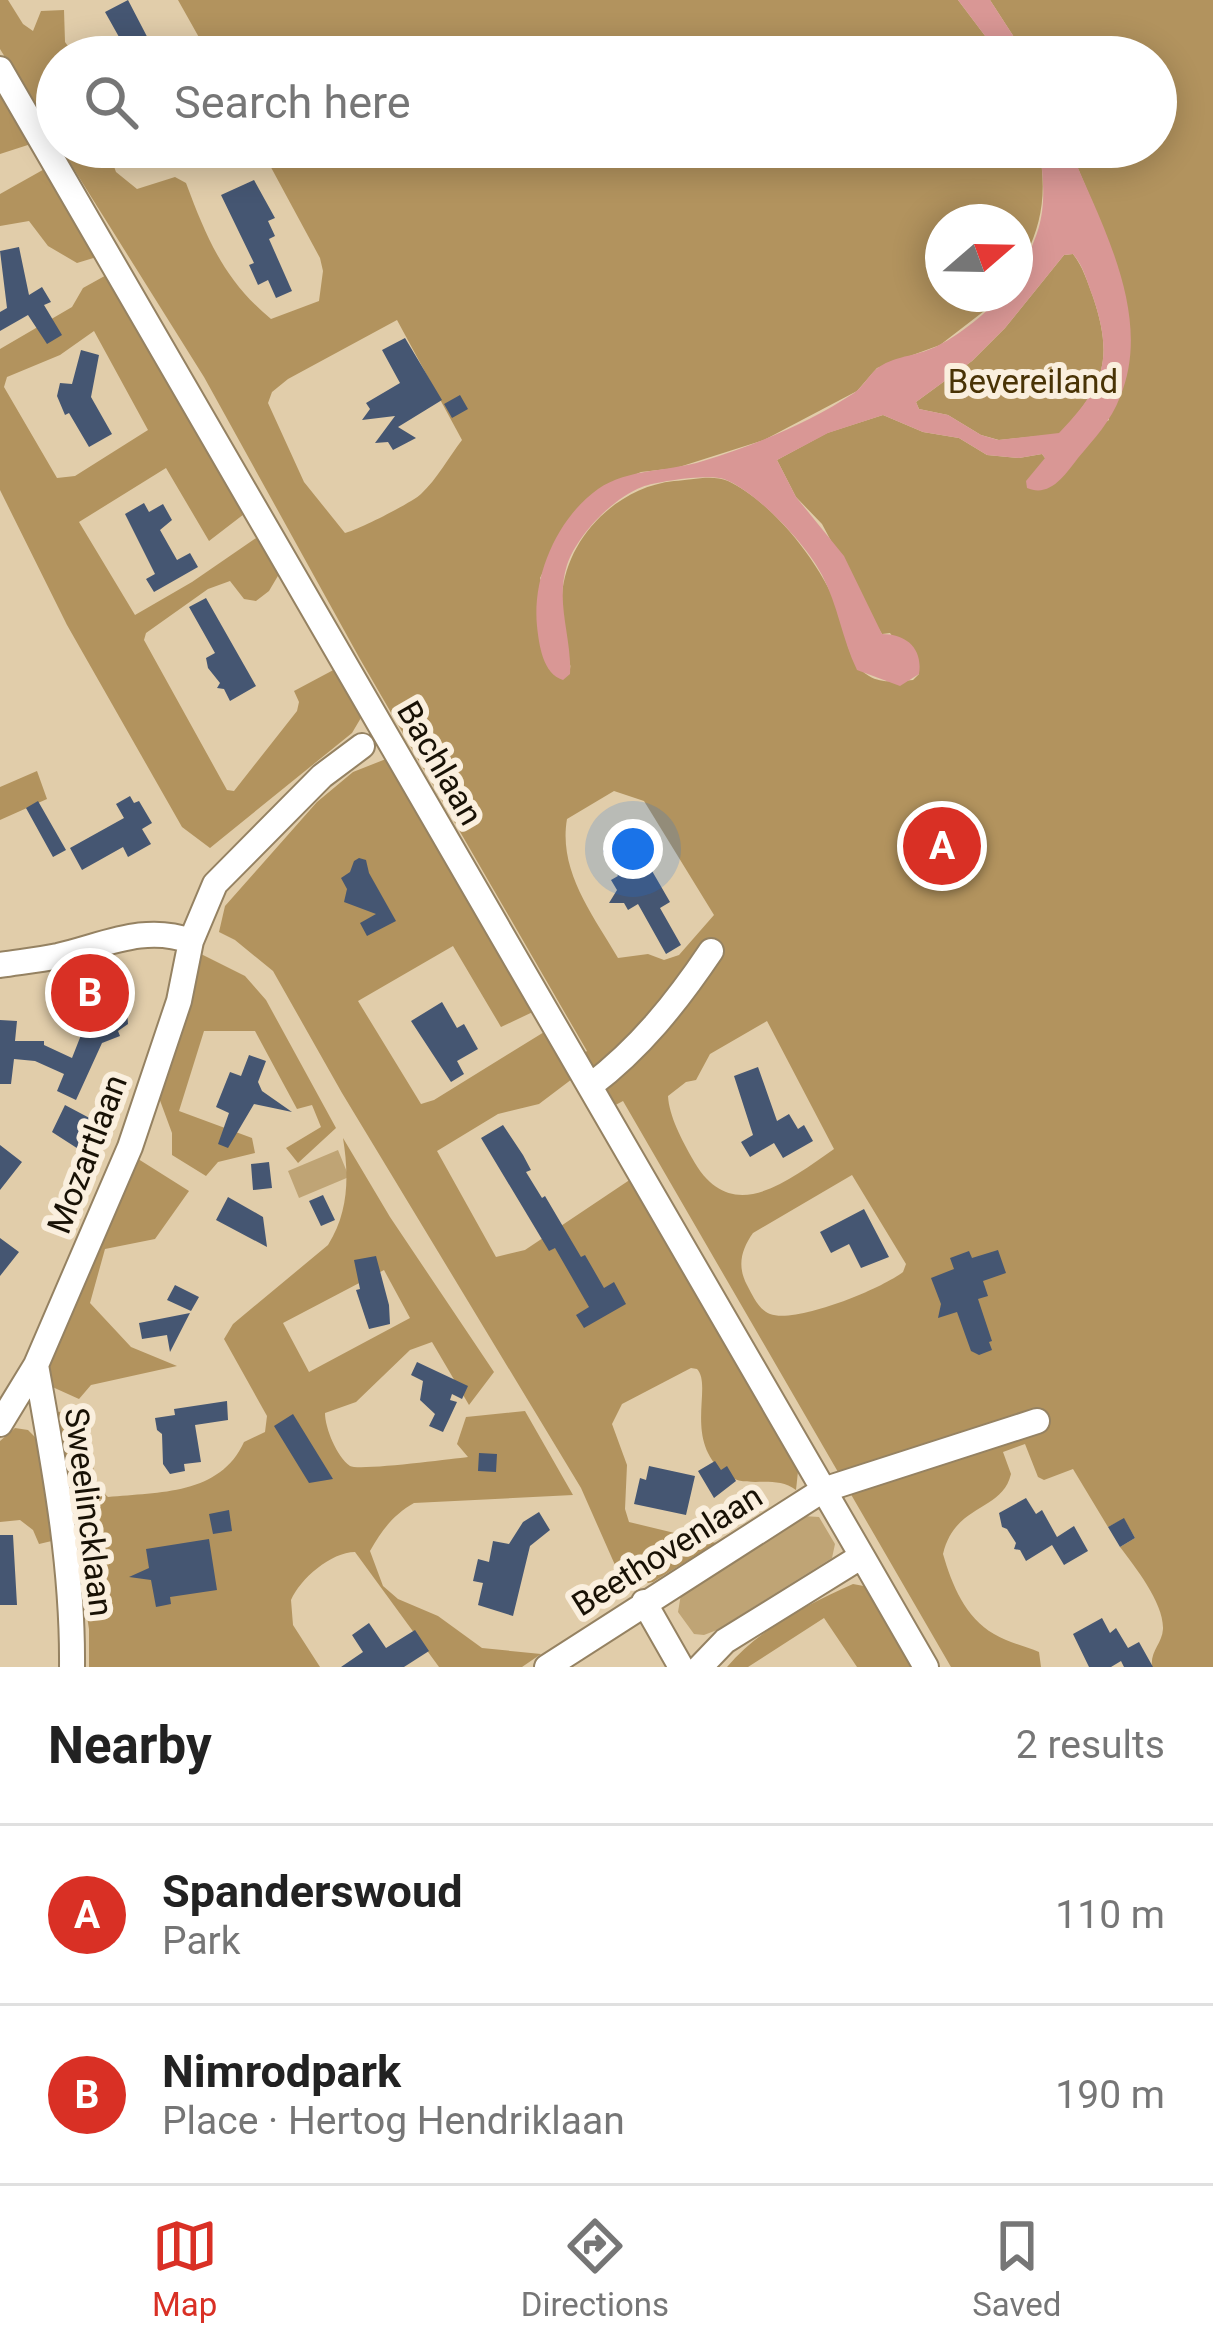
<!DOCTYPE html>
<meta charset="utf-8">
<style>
:root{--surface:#fff;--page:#f2f2f2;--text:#222;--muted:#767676;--line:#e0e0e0;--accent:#d93025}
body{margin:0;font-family:Roboto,sans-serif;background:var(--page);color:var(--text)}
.compass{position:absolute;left:925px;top:204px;width:108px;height:108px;border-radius:50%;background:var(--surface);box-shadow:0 6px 30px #0003;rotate:70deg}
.you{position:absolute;left:633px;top:849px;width:42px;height:42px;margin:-30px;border:9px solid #fff;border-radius:50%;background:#1a73e8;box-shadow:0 0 0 18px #1a73e833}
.badge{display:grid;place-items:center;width:78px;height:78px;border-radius:50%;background:var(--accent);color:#fff;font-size:39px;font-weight:700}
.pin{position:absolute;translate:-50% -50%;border:6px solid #fff;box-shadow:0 3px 12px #0006}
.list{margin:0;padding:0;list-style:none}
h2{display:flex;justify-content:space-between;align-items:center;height:156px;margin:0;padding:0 48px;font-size:51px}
h2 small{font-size:39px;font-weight:400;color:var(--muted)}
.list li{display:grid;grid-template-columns:78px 1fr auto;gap:36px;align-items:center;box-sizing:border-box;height:180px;padding:0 48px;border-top:3px solid var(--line)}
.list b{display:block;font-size:45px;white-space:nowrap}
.list p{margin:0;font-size:39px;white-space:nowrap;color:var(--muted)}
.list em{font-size:39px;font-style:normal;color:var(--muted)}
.icon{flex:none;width:66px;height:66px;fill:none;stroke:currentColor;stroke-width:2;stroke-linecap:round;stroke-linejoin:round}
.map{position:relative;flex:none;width:1213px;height:1667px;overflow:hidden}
.search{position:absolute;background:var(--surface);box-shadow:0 6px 30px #0003;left:36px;right:36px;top:36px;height:132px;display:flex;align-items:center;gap:30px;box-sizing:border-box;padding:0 42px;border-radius:66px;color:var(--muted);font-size:45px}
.sheet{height:516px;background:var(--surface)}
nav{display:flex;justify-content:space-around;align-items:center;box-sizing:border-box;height:168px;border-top:3px solid var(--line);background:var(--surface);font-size:33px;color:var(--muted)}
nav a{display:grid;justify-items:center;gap:6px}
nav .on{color:var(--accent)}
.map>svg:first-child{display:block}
.green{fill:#bfa475}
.forest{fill:#b2935e;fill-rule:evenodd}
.water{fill:#d99795;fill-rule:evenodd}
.building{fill:#455672}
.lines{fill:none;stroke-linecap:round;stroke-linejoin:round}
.street-casing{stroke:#958262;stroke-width:28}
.street{stroke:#fff;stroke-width:24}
.labels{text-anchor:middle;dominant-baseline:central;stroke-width:12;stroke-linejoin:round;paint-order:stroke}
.park-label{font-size:33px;fill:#493305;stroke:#faefde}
.street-label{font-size:33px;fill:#181105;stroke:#faefde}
</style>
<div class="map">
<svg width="1213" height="1667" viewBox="0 0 1213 1667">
<rect width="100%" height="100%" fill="#e1cdaa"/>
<path class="green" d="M338,1150L349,1177L299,1198L288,1171Z
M803,1516L819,1517L835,1544L832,1558L717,1630L704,1635L694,1634L678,1612L681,1594Z"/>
<path class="forest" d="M0,0H8L23,24L33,31L41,11L64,10L65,42L76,57H57V142L0,49Z
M178,0H958L1001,57H210Z
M990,0H1213V1667H1152C1150,1651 1162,1644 1163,1629C1164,1603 1135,1567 1120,1547L1135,1538L1124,1519L1108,1527L1073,1469L1044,1480L1038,1477L1025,1444L1003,1452L1011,1474C1002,1512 955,1503 943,1554C952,1585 965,1617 994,1634C1007,1642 1025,1646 1039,1652L1041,1667H951L623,1101L608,1109L577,1058L587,1051L360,659L204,377L60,147H107L116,172L137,189L175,177L186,183C207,239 224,280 271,319L319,301L323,271L320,258L260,147H1039C1048,201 1041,229 1015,277V222H943V294H1004L1001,298L940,345L877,368L857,391L764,440L676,468L641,472L595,492L569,520L540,578L571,669C566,645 560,621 562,596C566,538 617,487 674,481C691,480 712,474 728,481C773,502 823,566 839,612C847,634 846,662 869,676C882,684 898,681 913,680L919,674L890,633L882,634L875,623L822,524L796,497L777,460L827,433L883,415L923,432L959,438L987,455L1019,458L1042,454L1045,458L1109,420L1101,223L1069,147H1156V57H1027ZM397,320L462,440C449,457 437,479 421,494C413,502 358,530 345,533L304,482L268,403L272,392L288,379ZM614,791L644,801L714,915L679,955L664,960L648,954L618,958C593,915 558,871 567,819ZM767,1021L834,1149C785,1183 730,1228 692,1158C682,1140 669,1116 668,1096L686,1082L696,1080L710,1054ZM852,1175L906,1264L903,1272C881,1289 796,1324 770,1314C758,1309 753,1296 747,1285C737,1266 741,1250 753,1233Z
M0,84L34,143L0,154Z
M48,167L100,256L77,263L48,246L29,221L0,226V194Z
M1073,254C1083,267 1087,281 1093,297C1114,359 1104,387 1059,434L999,440L981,435L948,415L919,409L916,402L972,361L1005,328L1064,255Z
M110,273L248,511L209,541L166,468L79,522L135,615L192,582L262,534L282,569L269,591L256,601L244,599L230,581L208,589L146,633L144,640L227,790L234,791L297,711L299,702L294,691L339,667L365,711L352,733L210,848L182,827L67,625L0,490V349L72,307L83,288ZM94,331L148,430L75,476L57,478L4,387L7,377L60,355Z
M391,757L537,1010L501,1027L453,946L358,1001L421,1104L434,1100L549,1029L576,1076L539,1104L498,1114L437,1151L496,1257L525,1250L634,1177L799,1462L796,1490C773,1473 745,1491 724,1473C683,1439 713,1386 697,1369L691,1368L622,1404L612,1424L627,1465L625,1509L629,1522L716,1543L653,1582L648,1583L633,1566L615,1565L581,1488L342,1093L273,971L235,940L219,932L225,906L317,802L353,772Z
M37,771L47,799L0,820V787Z
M201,954L245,976L266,1000L336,1128L298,1163L286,1148L321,1127L312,1105L297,1109L255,1031H204L179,1111L252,1138L255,1153L218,1162L206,1176L172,1155V1133L158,1095Z
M343,1138L390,1217L494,1372L469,1405L432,1342L410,1350L356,1402L325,1413C325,1428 337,1457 350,1466C359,1471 451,1459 468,1457L457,1444L466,1417L525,1411L573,1495L414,1503C393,1515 382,1530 370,1551L383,1586L398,1599L438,1616L482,1648L541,1654L522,1667H439L355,1552C331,1552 300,1579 291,1600L293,1625L320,1667H89V1629L54,1412L85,1411L96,1486L108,1497C159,1492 220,1495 244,1442L265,1432L267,1416L224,1339L233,1324L328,1245C349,1212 349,1175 343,1138ZM384,1270L410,1318L309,1372L283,1323Z
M135,1157L189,1191L155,1239L105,1249L90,1303L131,1347L177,1366L91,1385L79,1399L48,1385L46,1370Z
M15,1428L28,1430L38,1440L56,1540L39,1544L33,1530L20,1520L0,1522V1441Z
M853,1584L869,1587L921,1667H857L824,1618L748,1667H727C759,1629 808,1604 853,1584Z"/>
<path class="water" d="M958,0H990L1027,57H1001Z
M1039,147H1069C1100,222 1154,315 1120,397C1111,421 1094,439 1078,458C1065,475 1050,498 1027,488L1026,481L1045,458L1042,454L1019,458L987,455L959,438L923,432L883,415L828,433L777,460L796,497L844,556L882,634C907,634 923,649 919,674L900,686L857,670C842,639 838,605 822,575C807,545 756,491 724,479C709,474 658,481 642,487C613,498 577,535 567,565C555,603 572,637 570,674L563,680C543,674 539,645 537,626C532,577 557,518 598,489C629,468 668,472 703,461C755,445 809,423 854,393C864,386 869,374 879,367C897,355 920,356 939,345C961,334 987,312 1004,294H1015C1015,272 1027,261 1034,241C1047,211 1044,179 1039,147ZM1073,254C1084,267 1087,282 1093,297C1114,359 1104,387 1059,433L998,440L981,435L948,415L919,409L916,402L972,361L1005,328L1064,255Z"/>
<path class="building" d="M128,0L154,50L142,57H85L119,37L105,12Z
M254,180L275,218L268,221L275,236L269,239L292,291L276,298L268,280L258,285L249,265L254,263L221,195Z
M19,247L29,295L42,287L51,302L44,305L62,335L47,344L28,315L0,331V312L7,308L0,251Z
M405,338L442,400L398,427L416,438L393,450L388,442L375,443L395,416L362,420L370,409L366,403L400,383L382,350Z
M81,350L99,355L91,397L112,434L89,447L69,413L65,415L57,396L60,383L72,384Z
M460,395L468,409L452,418L444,404Z
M144,503L149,512L163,504L172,520L160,530L177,560L190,553L198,567L154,592L146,579L155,574L125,514Z
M206,598L256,686L230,701L224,689L217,688L220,683L208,668L206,658L215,653L189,607Z
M130,796L134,803L139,801L152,823L142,829L151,844L128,857L123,847L82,870L70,848L124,818L116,804Z
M38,801L66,850L53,857L26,808Z
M608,838L620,841L634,866L639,869L648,864L670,902L660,908L681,945L666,954L638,904L628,910L624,903H609L617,890L611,880L618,876L603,851Z
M359,858L366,860L369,873L396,921L367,936L360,923L376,914L344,902L347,889L341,878L350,872L354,861Z
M116,993L127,1010L128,1024L118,1031L120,1036L102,1043L76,1100L57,1091L64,1074L35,1061L14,1059L11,1084H0V1020L17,1021L15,1041H44V1045L72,1058L83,1030L91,1027L84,1011Z
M442,1002L457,1028L464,1024L478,1049L457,1061L464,1074L451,1082L411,1021Z
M249,1055L266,1061L258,1082L262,1091L292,1112L254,1104L228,1148L218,1144L229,1113L216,1107L230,1072L241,1076Z
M758,1067L777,1121L789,1114L798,1129L804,1125L813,1141L783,1158L774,1143L750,1157L741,1142L753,1135L734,1076Z
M65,1105L97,1122L91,1141L83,1152L52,1132Z
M503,1125L523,1155L531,1170L526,1172L542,1198L545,1196L581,1257L585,1255L604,1288L614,1282L626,1304L584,1328L576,1315L589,1307L555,1248L549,1251L481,1138Z
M0,1145L22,1162L0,1190Z
M269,1162L272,1188L253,1190L251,1164Z
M323,1195L335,1220L321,1226L309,1201Z
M228,1197L263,1217L267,1247L216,1220Z
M864,1209L889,1257L861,1268L849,1244L831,1253L820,1232Z
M0,1238L19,1252L0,1276Z
M998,1250L1006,1273L983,1281L988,1296L978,1299L992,1341L989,1342L992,1350L979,1355L971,1351L957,1312L938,1318L941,1304L931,1278L954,1269L950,1258L969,1251L972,1258Z
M376,1256L389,1305L390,1324L369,1329L356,1290L360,1289L354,1260Z
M175,1285L199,1297L191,1311L167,1300Z
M190,1313L170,1352L167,1335L142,1339L139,1323Z
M417,1362L468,1386L462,1399L452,1394L450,1400L457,1402L443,1432L429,1426L435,1414L420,1400L423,1381L411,1375Z
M227,1401L228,1420L195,1425L201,1462L184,1464L185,1471L170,1474L163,1464L162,1434L157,1430L155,1418L175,1415L174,1409Z
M293,1414L333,1479L309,1483L274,1426Z
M479,1453L497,1454L496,1472L478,1471Z
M715,1461L721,1470L727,1466L736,1481L714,1498L698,1471Z
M649,1466L695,1476L686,1515L634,1504L640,1478L646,1480Z
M1026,1498L1036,1514L1042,1510L1057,1537L1074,1526L1088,1551L1064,1565L1052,1545L1026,1561L1020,1550L1014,1549L1016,1543L1007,1529L1002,1527L999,1513Z
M229,1510L232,1531L213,1534L209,1514Z
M539,1512L550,1530L530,1546L513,1616L478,1605L483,1583L473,1581L478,1559L489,1562L493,1541L509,1544L523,1522Z
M1124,1518L1135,1538L1120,1547L1108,1527Z
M0,1535H13L17,1605H0Z
M209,1539L217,1590L170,1597L171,1604L156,1607L151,1580L129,1577L149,1568L146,1549Z
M1102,1618L1110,1633L1116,1628L1128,1648L1139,1642L1153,1667H1124L1121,1661L1111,1667H1089L1073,1634Z
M369,1623L386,1648L415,1630L429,1651L404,1667H341L363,1652L352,1635Z"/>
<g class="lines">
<defs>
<path id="street" d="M0,69L862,1556L725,1641L700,1667
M0,965C19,962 39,960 58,956C105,945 144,924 191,941
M590,1086C640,1048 676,1003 711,951
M36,1365C54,1466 73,1564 72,1667
M0,1424L36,1365L130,1147L179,1001L191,941L215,884L322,776L362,746
M862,1556L926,1667
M644,1602L681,1667
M547,1667L823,1490L1037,1421"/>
</defs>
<use href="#street" class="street-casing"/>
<use href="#street" class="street"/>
</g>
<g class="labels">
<g class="park-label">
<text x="1033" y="381">Bevereiland</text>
</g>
<g class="street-label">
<text transform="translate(440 763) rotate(60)">Bachlaan</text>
<text transform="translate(87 1154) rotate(-69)">Mozartlaan</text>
<text transform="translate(89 1512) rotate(83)">Sweelincklaan</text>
<text transform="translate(667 1550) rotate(-32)">Beethovenlaan</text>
</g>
</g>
</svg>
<svg class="compass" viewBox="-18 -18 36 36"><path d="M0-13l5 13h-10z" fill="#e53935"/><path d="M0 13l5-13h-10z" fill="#767676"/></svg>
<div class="you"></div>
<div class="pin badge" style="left:942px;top:846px">A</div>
<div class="pin badge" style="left:90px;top:993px">B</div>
<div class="search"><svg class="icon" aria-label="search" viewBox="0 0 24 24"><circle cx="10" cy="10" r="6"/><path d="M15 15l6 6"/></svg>Search here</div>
</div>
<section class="sheet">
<h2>Nearby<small>2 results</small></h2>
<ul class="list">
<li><span class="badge">A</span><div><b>Spanderswoud</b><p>Park</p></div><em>110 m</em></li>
<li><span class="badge">B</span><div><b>Nimrodpark</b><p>Place · Hertog Hendriklaan</p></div><em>190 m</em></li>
</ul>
</section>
<nav>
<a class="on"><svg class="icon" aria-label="map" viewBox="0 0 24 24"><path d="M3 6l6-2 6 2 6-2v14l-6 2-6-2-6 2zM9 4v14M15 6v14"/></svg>Map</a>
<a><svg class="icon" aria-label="directions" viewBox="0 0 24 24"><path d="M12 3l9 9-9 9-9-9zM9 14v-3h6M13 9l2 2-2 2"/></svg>Directions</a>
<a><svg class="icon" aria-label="saved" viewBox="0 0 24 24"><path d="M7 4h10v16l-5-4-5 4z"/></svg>Saved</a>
</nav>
